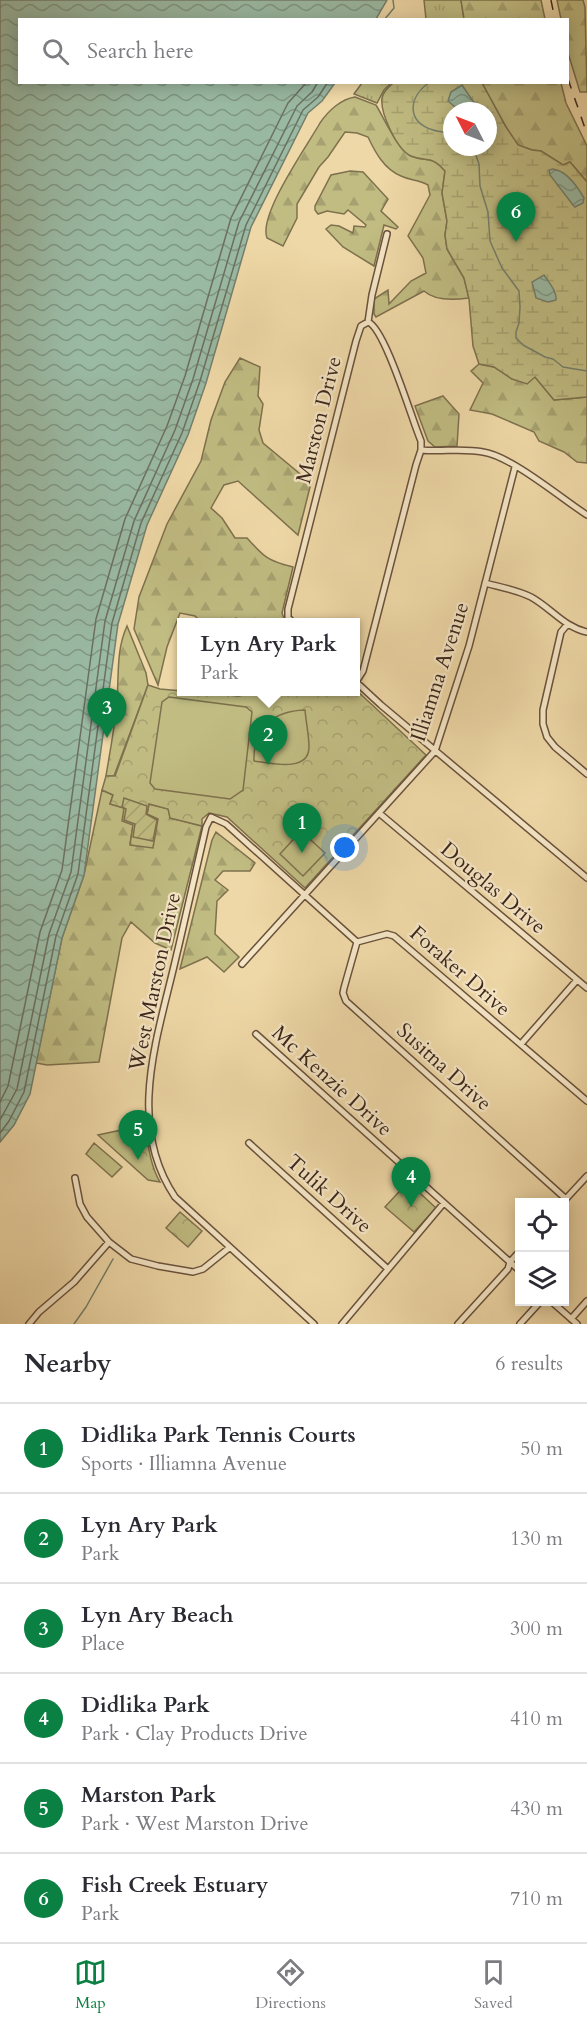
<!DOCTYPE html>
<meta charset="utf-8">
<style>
:root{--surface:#fff;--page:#f2f2f3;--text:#2b2b33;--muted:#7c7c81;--line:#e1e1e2;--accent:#0b8043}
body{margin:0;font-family:Cardo,serif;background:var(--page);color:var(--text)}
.controls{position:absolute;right:18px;bottom:18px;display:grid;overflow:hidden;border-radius:0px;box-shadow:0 3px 15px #0003}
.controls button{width:54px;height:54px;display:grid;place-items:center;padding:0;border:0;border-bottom:2px solid var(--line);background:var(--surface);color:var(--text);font:30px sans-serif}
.compass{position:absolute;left:443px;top:102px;width:54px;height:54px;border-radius:50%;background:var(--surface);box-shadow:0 3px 15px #0003;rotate:312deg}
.you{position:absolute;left:345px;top:848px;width:21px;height:21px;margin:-15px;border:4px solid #fff;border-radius:50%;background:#1a73e8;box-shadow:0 0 0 9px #1a73e833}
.badge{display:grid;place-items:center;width:39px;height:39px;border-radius:50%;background:var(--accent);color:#fff;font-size:20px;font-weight:700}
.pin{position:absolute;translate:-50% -50px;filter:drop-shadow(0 2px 3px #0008)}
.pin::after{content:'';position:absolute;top:32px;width:21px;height:18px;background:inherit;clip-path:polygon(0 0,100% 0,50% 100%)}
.popup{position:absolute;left:177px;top:618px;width:183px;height:78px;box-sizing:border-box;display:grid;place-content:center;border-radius:0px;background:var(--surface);filter:drop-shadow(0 2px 4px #0005);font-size:20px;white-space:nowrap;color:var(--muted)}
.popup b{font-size:22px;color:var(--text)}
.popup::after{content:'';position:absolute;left:50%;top:100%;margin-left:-12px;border:12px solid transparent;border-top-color:var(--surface)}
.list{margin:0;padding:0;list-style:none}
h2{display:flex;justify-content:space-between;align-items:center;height:78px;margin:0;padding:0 24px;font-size:26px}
h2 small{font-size:20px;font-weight:400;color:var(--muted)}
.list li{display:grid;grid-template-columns:39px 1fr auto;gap:18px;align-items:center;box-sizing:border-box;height:90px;padding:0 24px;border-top:2px solid var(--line)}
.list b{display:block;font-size:22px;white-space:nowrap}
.list p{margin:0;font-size:20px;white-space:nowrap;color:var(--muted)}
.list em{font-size:20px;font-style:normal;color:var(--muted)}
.icon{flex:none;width:33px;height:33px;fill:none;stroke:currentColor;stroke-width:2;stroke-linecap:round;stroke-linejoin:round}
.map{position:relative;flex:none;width:587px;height:1324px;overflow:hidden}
.search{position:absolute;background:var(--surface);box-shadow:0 3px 15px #0003;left:18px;right:18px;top:18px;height:66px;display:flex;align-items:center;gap:15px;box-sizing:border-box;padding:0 21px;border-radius:0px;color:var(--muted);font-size:22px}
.sheet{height:618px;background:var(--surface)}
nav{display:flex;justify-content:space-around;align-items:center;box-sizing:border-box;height:84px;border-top:2px solid var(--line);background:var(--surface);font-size:16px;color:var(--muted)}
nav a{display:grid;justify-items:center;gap:3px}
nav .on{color:var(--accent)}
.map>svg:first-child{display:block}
.grass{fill:url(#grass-tufts);stroke:#7e714e;stroke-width:1.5}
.forest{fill:url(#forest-firs);stroke:#7e714e;stroke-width:1.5}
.wetland{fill:url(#wetland-marsh);stroke:#7e714e;stroke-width:1.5;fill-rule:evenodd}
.park{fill:url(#park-crowns);stroke:#7e714e;stroke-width:1.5}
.garden{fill:url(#garden-furrows);stroke:#7e714e;stroke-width:1.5}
.pitch{fill:#c0bc82;stroke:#7e714e;stroke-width:1.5}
.water{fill:url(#water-waves);stroke:#747f6d;stroke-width:1.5}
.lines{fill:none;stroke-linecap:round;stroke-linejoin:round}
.shore{stroke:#6b705f;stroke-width:1.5}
.stream{stroke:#747f6d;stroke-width:1.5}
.street-casing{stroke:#69523d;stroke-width:8}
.street{stroke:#f5e6c6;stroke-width:5}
.rail{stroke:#3c261a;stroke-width:1.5;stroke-dasharray:10 10;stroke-linecap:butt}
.labels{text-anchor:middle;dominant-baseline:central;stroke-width:4.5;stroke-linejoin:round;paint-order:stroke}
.street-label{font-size:21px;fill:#3c261a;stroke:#f5e6c6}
</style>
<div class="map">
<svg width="587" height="1324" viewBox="0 0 587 1324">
<defs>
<pattern id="grass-tufts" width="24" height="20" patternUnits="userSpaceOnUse" patternTransform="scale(1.5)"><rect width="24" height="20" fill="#c0bc82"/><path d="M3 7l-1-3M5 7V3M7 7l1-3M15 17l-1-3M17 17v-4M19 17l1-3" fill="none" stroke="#a6a170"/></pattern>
<pattern id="forest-firs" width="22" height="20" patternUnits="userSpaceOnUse" patternTransform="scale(1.5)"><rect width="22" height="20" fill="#c0bc82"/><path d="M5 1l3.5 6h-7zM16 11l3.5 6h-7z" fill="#a6a170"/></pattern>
<pattern id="wetland-marsh" width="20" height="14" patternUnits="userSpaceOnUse" patternTransform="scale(1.5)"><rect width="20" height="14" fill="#c0bc82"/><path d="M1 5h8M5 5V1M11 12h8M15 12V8" fill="none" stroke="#a6a170"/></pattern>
<pattern id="park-crowns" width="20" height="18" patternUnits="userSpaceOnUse" patternTransform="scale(1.5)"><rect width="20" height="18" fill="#c0bc82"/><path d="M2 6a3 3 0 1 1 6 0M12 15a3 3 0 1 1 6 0" fill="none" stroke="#a6a170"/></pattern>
<pattern id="garden-furrows" width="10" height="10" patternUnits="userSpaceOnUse" patternTransform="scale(1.5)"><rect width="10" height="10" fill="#c0bc82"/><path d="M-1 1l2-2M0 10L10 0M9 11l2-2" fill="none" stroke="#a6a170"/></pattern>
<pattern id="water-waves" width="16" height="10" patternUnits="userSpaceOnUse" patternTransform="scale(1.5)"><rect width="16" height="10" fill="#9abaa4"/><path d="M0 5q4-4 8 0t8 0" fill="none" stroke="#7f9785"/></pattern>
</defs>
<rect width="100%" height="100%" fill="#efd8a7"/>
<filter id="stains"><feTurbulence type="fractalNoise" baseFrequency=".00333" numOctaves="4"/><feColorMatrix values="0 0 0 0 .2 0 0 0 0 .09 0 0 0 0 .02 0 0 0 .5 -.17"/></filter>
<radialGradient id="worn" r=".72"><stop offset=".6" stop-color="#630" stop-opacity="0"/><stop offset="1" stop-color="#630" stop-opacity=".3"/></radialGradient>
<path class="grass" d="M424,0H461L464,19H426Z
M362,83V82L391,83L384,90L377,103L354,94Z"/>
<path class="forest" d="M461,0H541L545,19H464Z
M557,0H583L585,7L587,92H580L568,53V20L561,19Z
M482,83H561L566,103L587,146V182L570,162L563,165L541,151L532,150L518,145L506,127Z
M355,97L376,105C384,118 398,150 411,156C427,163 430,154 445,171L442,193L447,221L445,235L447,249L464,278L469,298C455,300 435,301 424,291L376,317L374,314V299L388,290L389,304L411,281L426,273L423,258L408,236L430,195L428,185C418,179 411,181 401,176C384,169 375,152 368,137L357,133L345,132L328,157L319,167L297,204V218L283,246L267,238C258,215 307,146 320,123C328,111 341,99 355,97Z
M350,171L363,172L388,199L381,211L398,227L396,229L384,225L374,266L343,247L326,229L331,225L339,226L353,233L354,226L365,227L366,225L348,210L344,214L327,211L318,214L315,210V206L331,175Z
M240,358L260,367L258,396L263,404L259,430L263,443L311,483L298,535L238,481L224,485L211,508L222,518L235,538H247C264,557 268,561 293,567L282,613L285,622H242L236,618L232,622H201L195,616L180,613L167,647L158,685L134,629L139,597L167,524L201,461L211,420L225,382Z
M479,364L494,367L512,379L535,377L554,400L587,397V463L577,462L564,452L539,441L534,432L492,414L470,410L483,383L471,371Z
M443,396L459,414L457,446L435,447L428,441L415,406Z
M127,626L146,673L148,685L114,776H106C110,751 115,726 117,701C119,675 116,650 127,626Z
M102,790L113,795L110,804L124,808L133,825L130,844L147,814L149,804L169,809L170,818L202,826L171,950L155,943L131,922L122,938L99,1062L47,1065L36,1063L62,938L84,875Z
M216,832L255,863L250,871H223L215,880L228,890L217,901L215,934L239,957L224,972L207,957L180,969L212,840Z
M94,1143L122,1167L112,1177L86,1154Z"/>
<path class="wetland" d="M393,83H482L506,127L518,145L532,150L541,151L563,165L570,162L587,182V397L554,400L535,377L527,384L512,379L494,367L479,364L473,346L469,299L464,278L447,249L445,235L447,221L442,193L445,171C430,154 428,163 411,156C397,150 380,113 382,98C383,91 389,87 393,83ZM452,111H488V147H452Z"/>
<path class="park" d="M148,685L160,689L239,696L256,692H355V689L426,755L305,888L227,817L209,813L202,819V826L170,818L168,809L149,804L147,814L158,819L153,848L130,845L133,825L122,821L124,808L110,804L113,795L102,790L106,776H115Z
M145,1125C148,1144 150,1165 160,1182L148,1180L98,1135Z
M408,1182L436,1208L414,1232L385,1207Z
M180,1212L202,1231L188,1247L166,1228Z"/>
<path class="garden" d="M124,798L147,806L146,814L157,820L153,841L133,837L135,824L124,820L126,809L122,807Z"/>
<path class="pitch" d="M169,697L246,707L252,712L243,790L230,799L155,789L150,783L162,702Z
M305,710C306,722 309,735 309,747C309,773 270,763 254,761C253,728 273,711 305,710Z
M301,831L325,853L303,876L280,854Z"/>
<path class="water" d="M0,0H387L376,19L20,20V82L335,83L322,101L308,113L251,227L206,383L188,435L147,525L118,624L84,875L62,938L30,1094L14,1125L0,1142Z
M462,85L477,107V111H460L448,101L451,92Z
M553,169C567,171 577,186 584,198L583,203L575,207L573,205L550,175L549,170Z
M544,275C549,283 557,291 556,300L548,302L536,298L532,282Z"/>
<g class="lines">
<path class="shore" d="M0,1102L8,1086L40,932L62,870L96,619L125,519L167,426L185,376L231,218L288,103L307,82
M0,1120L17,1089L49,934L71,872L105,621L134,521L175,430L193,379L239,222L297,106L312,92L318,82
M0,1133L9,1121L24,1092L56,936L78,874L112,623L141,523L182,433L200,381L246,225L303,110L318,97L328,82"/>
<path class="stream" d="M384,20L394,8L393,0
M430,82C409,96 405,121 433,130C439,132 446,132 452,133
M473,147L479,164L480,186L488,212L490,241L502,268L519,291L520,307L519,323L516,332V338L523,345L545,357L553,359L563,367L587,371
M74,1324L86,1307L113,1259"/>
<defs>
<path id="street" d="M421,450C442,452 463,448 483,452C511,456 561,498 587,515
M485,583C500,587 517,590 531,597C551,608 564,627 587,632
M292,622L288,617V609L356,341L361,326L368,322L372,295L387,234
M567,625L561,632L543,710V724L547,737L555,747L587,774
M355,681L381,705L587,878
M356,682L363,671L416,465L421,450V441C412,420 385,328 368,322
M379,813L587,988
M357,942L344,988L343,993L346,1001L566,1199
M357,942L387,934L394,936L587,1101
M242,964L435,751L469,646L515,467
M256,1034L520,1271
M521,1044L577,980
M249,1143L388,1269
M75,1178L80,1204L87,1217L109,1242L131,1259L158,1266L193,1272L203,1269L229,1248
M563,1202L587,1176
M552,1302L577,1324
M571,1319L587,1301
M29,1324L39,1312L74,1282L109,1242
M314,1324L175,1197C127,1126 156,1042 174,966C185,920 195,874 206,827L211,817L226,824L357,942
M342,1324L443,1204
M458,1324L508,1269L510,1262L520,1251
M520,1324L540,1302"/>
</defs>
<use href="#street" class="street-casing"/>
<use href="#street" class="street"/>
<path class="rail" d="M551,0L555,20
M568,79L587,134"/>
</g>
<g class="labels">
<g class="street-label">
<text transform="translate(319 420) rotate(-76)">Marston Drive</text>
<text transform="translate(440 672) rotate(-72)">Illiamna Avenue</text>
<text transform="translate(493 888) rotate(40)">Douglas Drive</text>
<text transform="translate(460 971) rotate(41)">Foraker Drive</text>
<text transform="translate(155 982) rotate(-78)">West Marston Drive</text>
<text transform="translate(444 1067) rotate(42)">Susitna Drive</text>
<text transform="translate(332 1081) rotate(42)">Mc Kenzie Drive</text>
<text transform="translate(329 1194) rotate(42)">Tulik Drive</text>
</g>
</g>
<rect width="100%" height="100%" filter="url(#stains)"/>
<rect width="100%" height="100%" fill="url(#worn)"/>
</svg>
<div class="controls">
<button><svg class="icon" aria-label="locate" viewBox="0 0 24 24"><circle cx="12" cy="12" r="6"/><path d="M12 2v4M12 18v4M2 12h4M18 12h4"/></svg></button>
<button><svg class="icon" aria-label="layers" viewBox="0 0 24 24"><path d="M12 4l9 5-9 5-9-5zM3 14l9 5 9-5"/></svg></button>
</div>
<svg class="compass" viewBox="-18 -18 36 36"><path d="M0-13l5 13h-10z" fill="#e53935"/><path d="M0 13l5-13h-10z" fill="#7c7c81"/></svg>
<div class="you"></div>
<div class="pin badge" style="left:302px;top:853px">1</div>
<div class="pin badge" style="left:268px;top:765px">2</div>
<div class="popup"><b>Lyn Ary Park</b>Park</div>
<div class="pin badge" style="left:107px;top:738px">3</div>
<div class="pin badge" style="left:411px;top:1207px">4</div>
<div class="pin badge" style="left:138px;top:1160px">5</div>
<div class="pin badge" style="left:516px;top:242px">6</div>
<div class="search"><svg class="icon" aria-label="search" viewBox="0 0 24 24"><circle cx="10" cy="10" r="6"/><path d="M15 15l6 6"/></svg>Search here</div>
</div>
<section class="sheet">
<h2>Nearby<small>6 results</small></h2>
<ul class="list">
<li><span class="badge">1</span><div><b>Didlika Park Tennis Courts</b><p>Sports · Illiamna Avenue</p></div><em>50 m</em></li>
<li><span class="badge">2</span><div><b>Lyn Ary Park</b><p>Park</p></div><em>130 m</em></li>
<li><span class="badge">3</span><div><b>Lyn Ary Beach</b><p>Place</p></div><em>300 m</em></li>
<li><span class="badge">4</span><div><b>Didlika Park</b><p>Park · Clay Products Drive</p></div><em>410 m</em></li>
<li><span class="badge">5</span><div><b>Marston Park</b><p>Park · West Marston Drive</p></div><em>430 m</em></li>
<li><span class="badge">6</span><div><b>Fish Creek Estuary</b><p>Park</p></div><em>710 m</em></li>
</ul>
</section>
<nav>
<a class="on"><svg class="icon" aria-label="map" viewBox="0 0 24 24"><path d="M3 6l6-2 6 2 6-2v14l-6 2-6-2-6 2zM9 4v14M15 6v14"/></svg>Map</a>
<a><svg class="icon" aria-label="directions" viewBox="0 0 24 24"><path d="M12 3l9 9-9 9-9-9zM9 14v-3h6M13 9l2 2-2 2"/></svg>Directions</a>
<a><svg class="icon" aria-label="saved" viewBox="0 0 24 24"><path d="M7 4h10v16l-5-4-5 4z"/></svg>Saved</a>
</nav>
